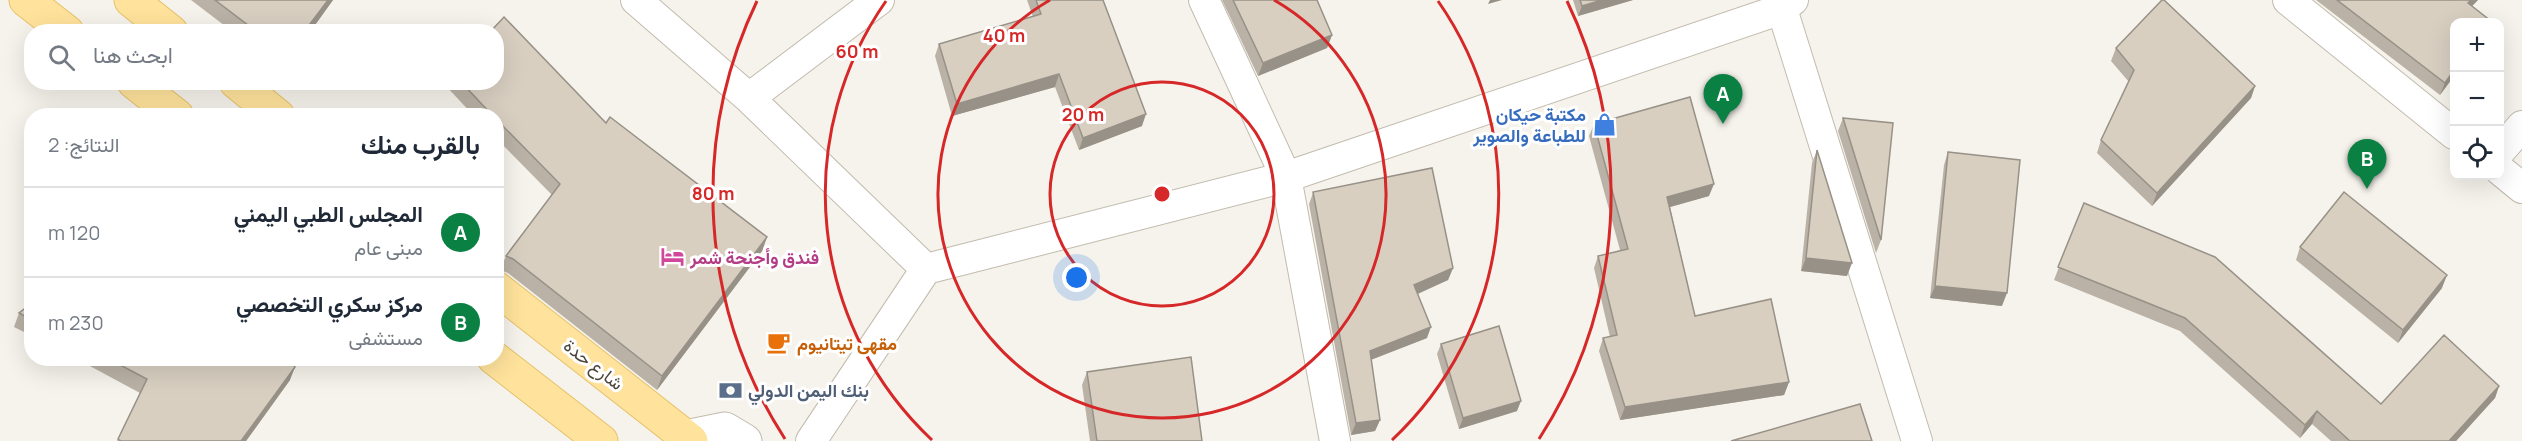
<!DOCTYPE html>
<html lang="ar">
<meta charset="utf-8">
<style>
:root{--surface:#fff;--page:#f2f2f3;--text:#1f2937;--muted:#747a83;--line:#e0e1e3;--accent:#0b8043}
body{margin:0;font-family:Manrope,Vazirmatn,sans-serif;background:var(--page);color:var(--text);direction:rtl}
.controls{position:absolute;right:18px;top:18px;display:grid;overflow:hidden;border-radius:12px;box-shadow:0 6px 24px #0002}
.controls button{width:54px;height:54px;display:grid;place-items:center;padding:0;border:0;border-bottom:2px solid var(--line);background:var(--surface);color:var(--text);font:30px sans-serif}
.you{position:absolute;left:1077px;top:278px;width:21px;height:21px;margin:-15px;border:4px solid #fff;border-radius:50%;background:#1a73e8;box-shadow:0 0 0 9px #1a73e833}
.badge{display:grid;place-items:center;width:39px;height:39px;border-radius:50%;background:var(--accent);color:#fff;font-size:20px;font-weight:700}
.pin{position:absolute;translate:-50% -50px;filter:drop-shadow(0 2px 3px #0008)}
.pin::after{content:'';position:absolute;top:32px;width:21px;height:18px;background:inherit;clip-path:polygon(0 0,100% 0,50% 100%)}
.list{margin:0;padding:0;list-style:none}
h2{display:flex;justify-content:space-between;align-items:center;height:78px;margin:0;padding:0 24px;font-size:26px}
h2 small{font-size:20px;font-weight:400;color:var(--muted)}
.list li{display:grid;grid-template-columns:39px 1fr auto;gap:18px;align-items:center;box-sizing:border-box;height:90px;padding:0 24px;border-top:2px solid var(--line)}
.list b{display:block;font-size:22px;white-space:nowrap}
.list p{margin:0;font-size:20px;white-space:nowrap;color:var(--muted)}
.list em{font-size:20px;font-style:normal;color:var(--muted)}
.icon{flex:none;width:33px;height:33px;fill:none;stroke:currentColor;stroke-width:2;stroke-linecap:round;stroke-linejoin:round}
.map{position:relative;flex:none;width:2522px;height:441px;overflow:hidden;direction:ltr}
.search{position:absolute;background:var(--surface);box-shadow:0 6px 24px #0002;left:24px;top:24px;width:480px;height:66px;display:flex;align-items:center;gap:15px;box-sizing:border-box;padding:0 21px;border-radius:24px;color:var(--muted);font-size:22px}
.panel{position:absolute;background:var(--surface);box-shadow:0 6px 24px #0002;left:24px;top:108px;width:480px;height:258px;border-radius:24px;direction:rtl}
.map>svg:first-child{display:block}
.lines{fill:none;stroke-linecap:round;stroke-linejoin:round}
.minor-casing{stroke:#c2bbae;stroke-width:32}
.tertiary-casing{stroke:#c2bbae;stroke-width:35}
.primary-casing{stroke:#e6c16a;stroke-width:35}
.minor{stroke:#fff;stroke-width:30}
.tertiary{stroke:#fff;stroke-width:33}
.primary{stroke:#ffe39c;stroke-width:33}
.wall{fill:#bab2a6}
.shaded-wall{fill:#979187}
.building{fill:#d8cfc1;stroke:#979187;stroke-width:1.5}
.ring{fill:none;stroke:#d62828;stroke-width:3}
.labels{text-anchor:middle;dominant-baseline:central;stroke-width:6;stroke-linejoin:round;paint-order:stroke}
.shop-label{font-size:18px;font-weight:bold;fill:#366cbe;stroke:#fff;text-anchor:end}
.hotel-label{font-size:18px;font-weight:bold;fill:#b23c85;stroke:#fff;text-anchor:start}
.food-label{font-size:18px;font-weight:bold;fill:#c56008;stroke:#fff;text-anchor:start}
.street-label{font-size:18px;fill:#4b4439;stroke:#fff}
.service-label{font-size:18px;font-weight:bold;fill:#4e5e75;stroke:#fff;text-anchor:start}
.centre{fill:#d62828;stroke:#fff;stroke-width:3}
.ring-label{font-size:18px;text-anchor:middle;font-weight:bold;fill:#d62828;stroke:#fff;stroke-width:6;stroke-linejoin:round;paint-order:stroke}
</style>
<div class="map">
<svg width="2522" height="441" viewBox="0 0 2522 441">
<rect width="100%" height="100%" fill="#f6f3ec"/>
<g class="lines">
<defs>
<path id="minor" d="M636,0L749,98L926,269
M1204,0L1286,177L1335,441
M2288,0L2454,134
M1782,9L1917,441
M749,98L879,0
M2500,151L2522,126
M2500,170L2522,188
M811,441L926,269L1286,177L1782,9L1793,0"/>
<path id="tertiary" d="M686,437L725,429L745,441"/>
<path id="primary" d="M26,0L67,32
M131,0L171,32
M134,82L177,116
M236,82L278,116
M496,288L691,441
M494,358L601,441"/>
</defs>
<use href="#minor" class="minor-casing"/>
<use href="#tertiary" class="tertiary-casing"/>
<use href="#primary" class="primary-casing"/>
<use href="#minor" class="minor"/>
<use href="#tertiary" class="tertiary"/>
<use href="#primary" class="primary"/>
</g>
<path class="wall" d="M191,0H333L310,32H233Z
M1027,0H1103L1142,126L1079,150L1055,87L952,116L935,56L939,44L1033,17Z
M1222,0H1317L1332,35L1327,48L1258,76Z
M1573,0H1633L1578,16Z
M2316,0H2478L2472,6L2491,21L2490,22H2454V76L2440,95Z
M2116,48L2255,86L2251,98L2152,206L2097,153L2101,140L2129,82L2111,61Z
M445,82H496L606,123L767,237L762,251L657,390L508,273L500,270L506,256L552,195L496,138V116H474L445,85Z
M1843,118L1881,240L1876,253L1838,131Z
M1594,124L1709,196L1670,207L1695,316L1789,382L1784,395L1620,420L1599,351L1603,338L1610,337L1594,268L1598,256L1620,250L1589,136Z
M1817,150L1847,276L1801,271L1812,163Z
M1948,152L2002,306L1930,298L1944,165Z
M1313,193L1453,268L1448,280L1418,294L1427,338L1371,360L1380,420L1375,431L1351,435L1309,204Z
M2084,203L2381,404L2499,386L2495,398L2456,441H2331L2312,424L2300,438L2180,331L2054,280Z
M2300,247L2442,288L2398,343L2296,260Z
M32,303V336L14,327L19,313Z
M1441,344L1517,411L1459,429L1437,354Z
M75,358H287L290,380L246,441H117L140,393Z
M1087,372L1202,441H1090L1082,385Z"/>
<path class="shaded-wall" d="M328,0H333L310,32H304Z
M1490,0H1502L1488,4Z
M1602,0H1633L1578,16L1582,6Z
M2471,0H2478L2463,15L2468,3Z
M1332,35L1327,48L1258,76L1263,63Z
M2454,70V76L2440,95L2445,83Z
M1059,74L1055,87L952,116L957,104Z
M2255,86L2251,98L2152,206L2157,193Z
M1146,114L1142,126L1079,150L1083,138Z
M1714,184L1709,196L1663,209L1667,197Z
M767,237L762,251L657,390L662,376Z
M1806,258L1852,263L1847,276L1801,271Z
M1453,268L1448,280L1410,297L1414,285Z
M2447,275L2442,288L2398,343L2403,330Z
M1935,286L2007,293L2002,306L1930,298Z
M1431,327L1427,338L1365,362L1370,351Z
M295,367L290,380L246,441H241Z
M1789,382L1784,395L1620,420L1625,407Z
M2499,386L2495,398L2456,441H2449Z
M1521,401L1517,411L1459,429L1463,418Z
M2317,411L2312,424L2300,438L2305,425Z
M1380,420L1375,431L1351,435L1356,423Z"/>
<path class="building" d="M215,0H328L304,32H257Z
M1036,0H1103L1146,114L1083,138L1059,74L957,104L939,44L1041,14Z
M1233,0H1317L1332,35L1263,63Z
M1580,0H1602L1582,6Z
M2162,0H2164L2255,86L2157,193L2101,140L2134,70L2116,48Z
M2337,0H2471L2468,3L2491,21L2490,22H2454V70L2445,83Z
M504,17L606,123L610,117L767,237L662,376L513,259L506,256L560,184L496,119V116H493L461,82H496V32H490Z
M1690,97L1714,184L1667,197L1695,316L1771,299L1789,382L1625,407L1603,338L1617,335L1598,256L1628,249L1594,124Z
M1843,118L1893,123L1881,240Z
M1817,150L1852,263L1806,258Z
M1948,152L2020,160L2007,293L1935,286Z
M1432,168L1453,268L1414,285L1431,327L1370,351L1380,420L1356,423L1313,192Z
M2344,192L2447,275L2403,330L2300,247Z
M2084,203L2215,257L2381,404L2444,335L2499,386L2449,441H2350L2317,411L2305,425L2185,318L2058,267Z
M32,303V320L19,313Z
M1499,326L1521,401L1463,418L1441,344Z
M1191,357L1202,441H1097L1087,372Z
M107,358H287L295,367L241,441H121L118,439L147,379Z
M1860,404L1872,441H1731Z"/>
<g class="ring">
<circle cx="1162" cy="194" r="112"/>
<path d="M1274 0A224 224 0 1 1 1050 0"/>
<path d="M932 440A337 337 0 0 1 886 1M1438 1A337 337 0 0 1 1392 440"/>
<path d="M785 439A449 449 0 0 1 757 1M1567 1A449 449 0 0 1 1539 439"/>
</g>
<defs>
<symbol id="shop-bare" viewBox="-9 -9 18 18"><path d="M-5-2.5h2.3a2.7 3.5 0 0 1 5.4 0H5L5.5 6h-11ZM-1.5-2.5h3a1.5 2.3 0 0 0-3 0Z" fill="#3f7fe0" stroke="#fff" stroke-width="2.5" paint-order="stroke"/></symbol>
<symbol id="hotel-bare" viewBox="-9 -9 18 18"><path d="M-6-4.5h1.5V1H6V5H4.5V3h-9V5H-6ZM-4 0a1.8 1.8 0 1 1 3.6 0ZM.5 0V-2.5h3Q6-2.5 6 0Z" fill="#d1479c" stroke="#fff" stroke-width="2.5" paint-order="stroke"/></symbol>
<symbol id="cafe-bare" viewBox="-9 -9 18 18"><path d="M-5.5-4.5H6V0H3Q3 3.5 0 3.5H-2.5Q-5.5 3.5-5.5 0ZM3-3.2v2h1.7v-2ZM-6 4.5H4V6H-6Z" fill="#e8710a" stroke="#fff" stroke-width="2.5" paint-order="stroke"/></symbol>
<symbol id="bank-bare" viewBox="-9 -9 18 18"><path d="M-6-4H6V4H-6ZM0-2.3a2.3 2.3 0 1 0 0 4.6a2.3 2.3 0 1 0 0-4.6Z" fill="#5c6f8a" stroke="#fff" stroke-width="2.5" paint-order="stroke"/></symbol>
</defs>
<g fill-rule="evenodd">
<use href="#shop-bare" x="1588" y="108" width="33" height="33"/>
<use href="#hotel-bare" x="656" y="240" width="33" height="33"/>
<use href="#cafe-bare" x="762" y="326" width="33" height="33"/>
<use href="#bank-bare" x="714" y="374" width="33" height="33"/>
</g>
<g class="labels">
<g class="shop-label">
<text x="1586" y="114">مكتبة حيكان<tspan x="1586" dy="21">للطباعة والصوير</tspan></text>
</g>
<g class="hotel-label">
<text x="690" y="257">فندق وأجنحة شمر</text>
</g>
<g class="food-label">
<text x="797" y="343">مقهى تيتانيوم</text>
</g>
<g class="street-label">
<text transform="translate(594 364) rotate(38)">شارع حدة</text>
</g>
<g class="service-label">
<text x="748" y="390">بنك اليمن الدولي</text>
</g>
</g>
<circle cx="1162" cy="194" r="9" class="centre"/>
<g class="ring-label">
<text x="1004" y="42">40 m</text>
<text x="857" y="58">60 m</text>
<text x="1083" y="121">20 m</text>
<text x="713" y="200">80 m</text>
</g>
</svg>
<div class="controls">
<button>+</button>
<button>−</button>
<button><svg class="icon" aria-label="locate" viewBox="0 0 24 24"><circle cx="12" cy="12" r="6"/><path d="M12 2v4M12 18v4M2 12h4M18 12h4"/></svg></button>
</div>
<div class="you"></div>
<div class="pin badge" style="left:1723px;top:124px">A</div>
<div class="pin badge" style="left:2367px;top:189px">B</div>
<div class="search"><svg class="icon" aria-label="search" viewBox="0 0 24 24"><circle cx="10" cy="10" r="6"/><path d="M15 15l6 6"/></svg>ابحث هنا</div>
<section class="panel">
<h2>بالقرب منك<small>النتائج: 2</small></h2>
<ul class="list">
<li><span class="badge">A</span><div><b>المجلس الطبي اليمني</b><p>مبنى عام</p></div><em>120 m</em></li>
<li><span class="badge">B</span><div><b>مركز سكري التخصصي</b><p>مستشفى</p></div><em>230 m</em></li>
</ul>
</section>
</div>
